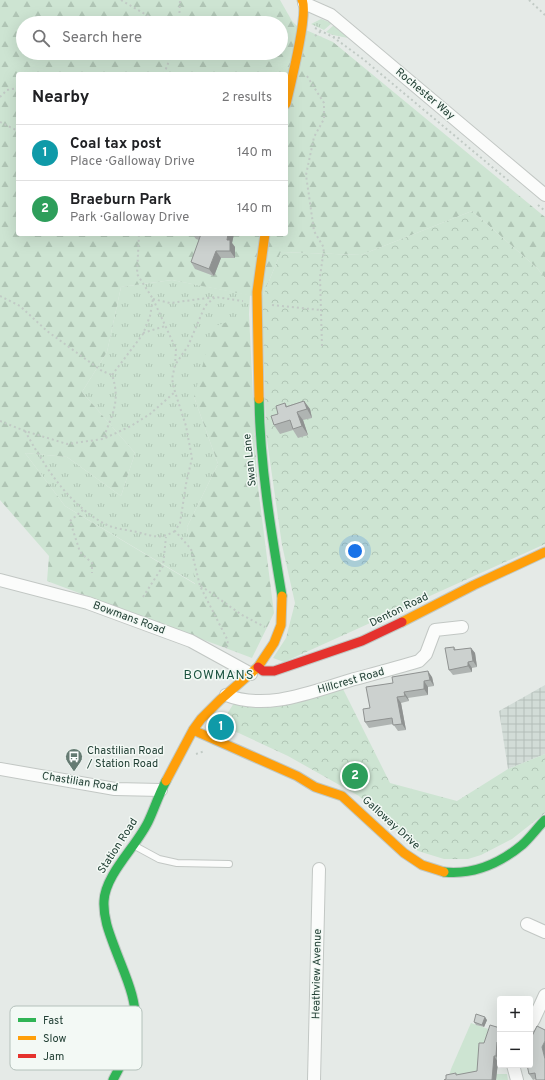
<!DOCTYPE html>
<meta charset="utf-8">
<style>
:root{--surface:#fff;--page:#f6f6f6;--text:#202124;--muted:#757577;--line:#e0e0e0;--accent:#2563eb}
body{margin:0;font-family:Overpass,sans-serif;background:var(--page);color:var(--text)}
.controls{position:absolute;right:12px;bottom:12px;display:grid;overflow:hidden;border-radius:4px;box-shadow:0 4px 16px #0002}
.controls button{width:36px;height:36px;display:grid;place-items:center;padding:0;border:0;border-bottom:1px solid var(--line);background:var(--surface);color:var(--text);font:20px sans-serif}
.you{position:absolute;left:355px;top:551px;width:14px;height:14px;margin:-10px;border:3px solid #fff;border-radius:50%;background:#1a73e8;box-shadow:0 0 0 6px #1a73e833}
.badge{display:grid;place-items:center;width:26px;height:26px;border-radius:50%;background:var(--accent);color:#fff;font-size:13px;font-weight:700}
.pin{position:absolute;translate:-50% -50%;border:2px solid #fff;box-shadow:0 1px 4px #0006}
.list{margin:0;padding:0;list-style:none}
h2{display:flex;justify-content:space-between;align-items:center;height:52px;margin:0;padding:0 16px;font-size:17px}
h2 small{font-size:13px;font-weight:400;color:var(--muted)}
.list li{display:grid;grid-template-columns:26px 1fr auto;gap:12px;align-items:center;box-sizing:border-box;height:56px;padding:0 16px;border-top:1px solid var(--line)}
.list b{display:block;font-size:15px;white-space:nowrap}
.list p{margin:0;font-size:13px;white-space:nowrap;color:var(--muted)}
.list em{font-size:13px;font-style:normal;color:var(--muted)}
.icon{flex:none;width:22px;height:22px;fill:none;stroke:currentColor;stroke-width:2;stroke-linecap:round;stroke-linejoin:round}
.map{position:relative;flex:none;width:545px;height:1080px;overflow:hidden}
.search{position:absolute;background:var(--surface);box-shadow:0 4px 16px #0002;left:16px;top:16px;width:272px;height:44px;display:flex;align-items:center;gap:10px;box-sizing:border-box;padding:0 14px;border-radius:22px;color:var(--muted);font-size:15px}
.panel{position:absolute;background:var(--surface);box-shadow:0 4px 16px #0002;left:16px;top:72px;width:272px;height:164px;border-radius:4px}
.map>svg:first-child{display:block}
.industrial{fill:url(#industrial-grid)}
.grass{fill:url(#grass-tufts)}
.forest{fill:url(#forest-firs);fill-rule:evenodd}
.park{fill:url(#park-crowns)}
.garden{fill:#cde4d2}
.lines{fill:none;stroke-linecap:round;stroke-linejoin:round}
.lane-casing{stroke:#c2c7c4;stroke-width:8}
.street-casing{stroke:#c2c7c4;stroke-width:14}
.fast-casing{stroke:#c0c8c4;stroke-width:11}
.slow-casing{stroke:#c0c8c4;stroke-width:11}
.jam-casing{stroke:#c0c8c4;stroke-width:11}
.path{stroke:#c1cac5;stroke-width:2;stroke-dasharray:2 3;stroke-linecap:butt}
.lane{stroke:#fbfcfb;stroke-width:6}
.street{stroke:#fbfcfb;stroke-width:12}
.fast{stroke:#30b455;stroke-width:9}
.slow{stroke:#ff9f0a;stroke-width:9}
.jam{stroke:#e5322d;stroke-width:9}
.wall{fill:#afb4b2}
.shaded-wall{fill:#8f9291}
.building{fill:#ccd1cf;stroke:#8f9291}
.labels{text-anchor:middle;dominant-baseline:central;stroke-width:3;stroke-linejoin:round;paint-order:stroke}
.street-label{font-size:11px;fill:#213f34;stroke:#f3f9f5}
.poi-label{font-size:11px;fill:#213f34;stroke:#f3f9f5;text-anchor:start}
.quarter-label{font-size:13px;letter-spacing:1px;fill:#1c5340;stroke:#f3f9f5}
.key{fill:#f3f9f5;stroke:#b4c1bb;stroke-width:1}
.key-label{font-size:11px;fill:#213f34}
</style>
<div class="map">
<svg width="545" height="1080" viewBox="0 0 545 1080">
<defs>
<pattern id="industrial-grid" width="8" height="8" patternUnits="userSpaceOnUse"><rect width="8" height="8" fill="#d2dcd7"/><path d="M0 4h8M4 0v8" fill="none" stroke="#b4beb9"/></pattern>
<pattern id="grass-tufts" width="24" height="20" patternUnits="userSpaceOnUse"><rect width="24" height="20" fill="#cde4d2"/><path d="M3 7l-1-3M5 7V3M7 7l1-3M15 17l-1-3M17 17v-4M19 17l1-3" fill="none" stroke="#b0c5b5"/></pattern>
<pattern id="forest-firs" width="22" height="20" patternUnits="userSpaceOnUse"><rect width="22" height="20" fill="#cde4d2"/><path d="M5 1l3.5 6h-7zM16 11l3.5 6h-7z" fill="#b0c5b5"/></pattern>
<pattern id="park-crowns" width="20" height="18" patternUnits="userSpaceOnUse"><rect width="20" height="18" fill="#cde4d2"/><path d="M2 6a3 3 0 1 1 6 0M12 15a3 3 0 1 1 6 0" fill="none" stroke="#b0c5b5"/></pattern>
</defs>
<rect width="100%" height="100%" fill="#e5eae7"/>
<path class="industrial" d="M545,685V754L508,769L499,711Z"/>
<path class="grass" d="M321,19L332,23L324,30L311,24Z
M334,25L348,38L333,35L326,32Z
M172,280L250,295L249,314L194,397L218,464L187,527L196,584L65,506L25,453L67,457L121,496L135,453L82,392L107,352L121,287Z"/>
<path class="forest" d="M0,0H280L292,21L297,26L333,42L545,217V278L537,268L472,211L361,255L281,252L262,298L172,280L121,287L107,352L82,392L135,453L121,496L67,457L25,453L65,506L195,584L187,527L218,464L194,397L213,327L249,314L257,479L274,613L252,658L47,581L49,556L0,500ZM23,23H281V53H23ZM18,74H286V234H18Z"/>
<path class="park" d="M472,211L537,268L545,278V544L284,662L273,658L286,638L295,603L282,545L266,433L262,298L281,252L361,255Z
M342,687L390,783L457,801L508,769L545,754V813L512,839L481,855L468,859H444L418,851L359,796L288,756L230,729L225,717L234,703L277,707Z"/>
<path class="garden" d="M471,1023L494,1031L497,1074H507L508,1080H448L451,1069Z"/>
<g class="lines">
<defs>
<path id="lane" d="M135,846L159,859L177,863L229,864"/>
<path id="street" d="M304,3L331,15L545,195
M0,580L88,603L191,641L251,674
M435,630L462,627
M226,695C267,711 311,692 351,680C373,674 396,668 419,661L426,654L435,630
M0,769L115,789L161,790
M527,924L545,932
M530,1026L534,1019L545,995
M513,1065L517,1080
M314,1080L319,869"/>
<path id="fast" d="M259,399C260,465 271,531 282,596
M444,872C473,875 499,864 522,845C530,838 537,828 545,820
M113,1080C121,1064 133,1045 135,1027C138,1001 125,975 116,951C110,935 103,919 104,901C105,874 138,845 149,820C155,807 159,794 166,781"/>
<path id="slow" d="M286,104C290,87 309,11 302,0
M259,399L257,292L265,234
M402,622L474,585L545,552
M193,730L297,776L315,787L342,796L404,853L422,865L444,872
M166,781L193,730L201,719L220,700L258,667L274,643L281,625L282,596"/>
<path id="jam" d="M258,667L263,671H274L362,641L402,622"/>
</defs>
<use href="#lane" class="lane-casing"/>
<use href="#street" class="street-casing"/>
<use href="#fast" class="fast-casing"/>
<use href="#slow" class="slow-casing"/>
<use href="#jam" class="jam-casing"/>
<path class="path" d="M121,0L160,23
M529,0L545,15
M179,23L180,0
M315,28L333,37L340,38
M315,36L321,31
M333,37L363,59L510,182
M164,74L172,53
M307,76L324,103V119L314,137L306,175L314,231L324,248L320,277L322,346
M0,97L7,90L18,88
M0,122L18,131
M538,205L545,211
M0,296L20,306L47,331L102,371L112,375C121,401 112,415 103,439
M153,299L176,349L175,364
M153,299L170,303L215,297
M272,305L320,310
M143,333L165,326
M112,375L143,334L150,316L153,299L137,274L139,234
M0,421L25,431L67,444L103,439L131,426L150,414L175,392
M25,431C45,467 69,506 107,525C116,529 128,530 137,532C153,536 160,540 175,531
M83,510L70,521L80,552L92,563V573
M201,586L242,615L265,627
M143,597L163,566L166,537
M226,648L228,641L200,586L191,549L175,531L180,523L186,484L192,458L186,426L175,392L172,379L175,365L188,346L205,306L215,297L243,301
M196,754L205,751"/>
<use href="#lane" class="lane"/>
<use href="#street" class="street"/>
<use href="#fast" class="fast"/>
<use href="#slow" class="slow"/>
<use href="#jam" class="jam"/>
</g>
<path class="wall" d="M192,234H234L232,243L235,247V258H221L214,276L195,269L191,262L199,240L196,239Z
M304,401L310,409L312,418L303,420L308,435L298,438L293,430L280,434L274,425L278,414L285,403L287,406Z
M454,647L456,650L471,648L475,653L477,667L472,668V672L453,675L449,670Z
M432,677L434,686L428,687V695L408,698L409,701L401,703L406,730L398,731L393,724L369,728L365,722L370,708Z
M487,1020L484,1027L476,1025L474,1022Z
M537,1026L536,1079L533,1080L529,1074L532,1064L531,1043L530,1042Z
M500,1028V1062H498L496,1080H444L457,1075L477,1071L484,1043Z"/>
<path class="shaded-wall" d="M228,234H234L232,243L235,247V258L230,251L227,240Z
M216,251L221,258L214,276L209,269Z
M304,401L310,409L312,418L307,409Z
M297,412L303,420L308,435L302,426Z
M471,648L475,653L477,667L473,661Z
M468,662L472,668V672L468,666Z
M428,671L432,677L434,686L430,680Z
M424,681L428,687V695L424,689Z
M404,692L408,698L409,701L405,696Z
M397,697L401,703L406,730L402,724Z
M485,1017L487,1020L484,1027L482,1025Z
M545,1041V1059L542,1047Z
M497,1042L500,1047V1062L496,1056Z
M494,1056L498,1062L496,1080H492Z"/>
<path class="building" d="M201,234H228L227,240H230V251H216L209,269L191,262Z
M304,401L307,409L297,412L302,426L293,429L290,420L274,425L271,416L278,414L276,406L285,403L286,407Z
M454,647V650L471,648L473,661L468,662V666L449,670L445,648Z
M428,671L430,680L424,681V689L404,692L405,696L397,697L402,724L393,725L392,718L365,722L363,709L370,708L366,687L393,683L392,677Z
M476,1014L485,1017L482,1025L474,1022Z
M490,1025L500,1028V1043L497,1042L496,1056H494L492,1080H444L446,1079V1075L456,1073V1075L477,1071L479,1043H484Z
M537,1026L545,1030V1041L542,1047L545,1059V1080H536L535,1073L529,1074L527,1065L532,1064L530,1053V1046L532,1042L530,1041V1040Z"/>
<defs>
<symbol id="bus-pin" viewBox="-11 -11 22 30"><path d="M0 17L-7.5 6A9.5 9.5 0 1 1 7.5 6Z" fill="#667b73" stroke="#f3f9f5"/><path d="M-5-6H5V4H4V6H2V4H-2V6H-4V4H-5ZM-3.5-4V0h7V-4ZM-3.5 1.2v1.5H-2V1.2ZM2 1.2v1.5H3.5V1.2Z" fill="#fff"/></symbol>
</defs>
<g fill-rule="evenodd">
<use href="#bus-pin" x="64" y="747" width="20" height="27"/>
</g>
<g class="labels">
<g class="street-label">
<text transform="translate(425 94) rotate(40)">Rochester Way</text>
<text transform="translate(250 460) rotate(-96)">Swan Lane</text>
<text transform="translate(399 610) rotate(-26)">Denton Road</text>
<text transform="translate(129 618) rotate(20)">Bowmans Road</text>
<text transform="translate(351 681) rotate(-16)">Hillcrest Road</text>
<text transform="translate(80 782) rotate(9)">Chastilian Road</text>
<text transform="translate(391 823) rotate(42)">Galloway Drive</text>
<text transform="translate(118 846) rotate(-57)">Station Road</text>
<text transform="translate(317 974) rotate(-89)">Heathview Avenue</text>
</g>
<g class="poi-label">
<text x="87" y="751">Chastilian Road<tspan x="87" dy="13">/ Station Road</tspan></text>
</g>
<g class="quarter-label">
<text x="219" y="676">BOWMANS</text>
</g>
</g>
<rect x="10" y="1006" width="132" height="64" rx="6" class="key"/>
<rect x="18" y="1018" width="18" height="4" fill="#30b455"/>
<rect x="18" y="1036" width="18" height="4" fill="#ff9f0a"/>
<rect x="18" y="1054" width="18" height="4" fill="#e5322d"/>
<g class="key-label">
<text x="43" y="1024">Fast</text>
<text x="43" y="1042">Slow</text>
<text x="43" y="1060">Jam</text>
</g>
</svg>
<div class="controls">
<button>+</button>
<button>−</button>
</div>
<div class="you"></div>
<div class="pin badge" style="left:221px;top:727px;background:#0f9aa8">1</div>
<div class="pin badge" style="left:355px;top:776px;background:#2e9e5b">2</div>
<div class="search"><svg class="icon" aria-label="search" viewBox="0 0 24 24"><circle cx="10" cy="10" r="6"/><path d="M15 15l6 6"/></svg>Search here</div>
<section class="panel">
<h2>Nearby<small>2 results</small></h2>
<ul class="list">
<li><span class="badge" style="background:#0f9aa8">1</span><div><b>Coal tax post</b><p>Place · Galloway Drive</p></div><em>140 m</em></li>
<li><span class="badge" style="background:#2e9e5b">2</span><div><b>Braeburn Park</b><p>Park · Galloway Drive</p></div><em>140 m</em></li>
</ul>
</section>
</div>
